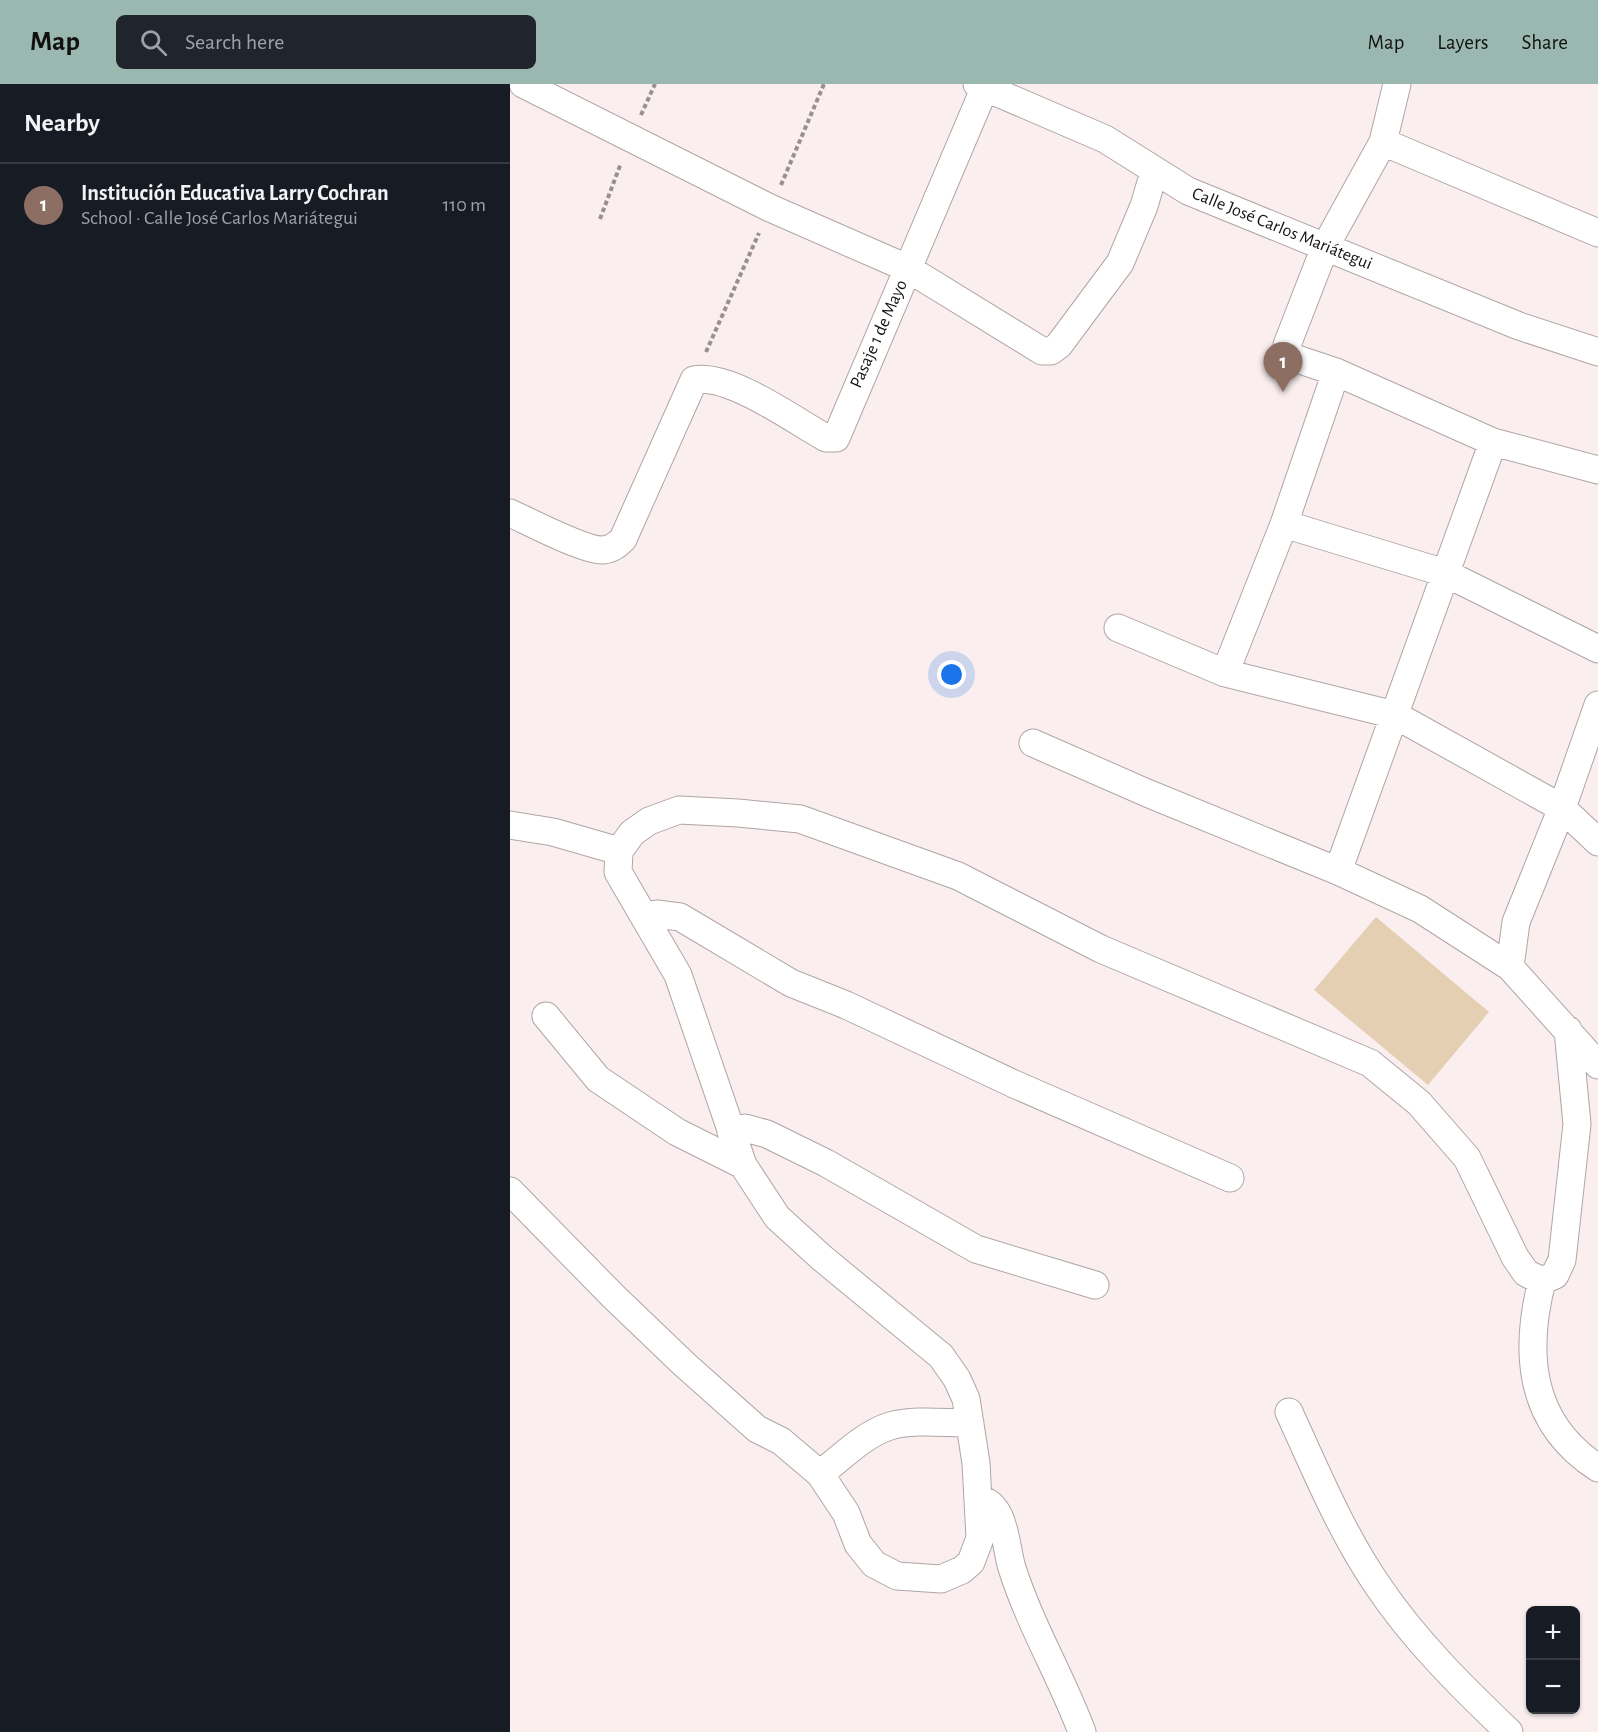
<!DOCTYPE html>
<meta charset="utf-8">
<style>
:root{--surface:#171b24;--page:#20242c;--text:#f1f3f6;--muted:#9ea1a6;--line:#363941;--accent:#9bb8b0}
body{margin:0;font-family:"Alegreya Sans",sans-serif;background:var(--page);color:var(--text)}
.controls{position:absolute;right:18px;bottom:18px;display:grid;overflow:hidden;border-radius:9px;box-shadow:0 2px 4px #0004}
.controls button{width:54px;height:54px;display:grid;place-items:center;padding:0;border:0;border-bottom:2px solid var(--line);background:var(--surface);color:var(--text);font:30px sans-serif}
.you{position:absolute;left:442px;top:591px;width:21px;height:21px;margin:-15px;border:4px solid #fff;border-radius:50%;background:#1a73e8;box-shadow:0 0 0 9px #1a73e833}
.badge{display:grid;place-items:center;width:39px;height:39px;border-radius:50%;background:var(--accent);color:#fff;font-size:20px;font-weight:700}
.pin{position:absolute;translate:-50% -50px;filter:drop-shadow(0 2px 3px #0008)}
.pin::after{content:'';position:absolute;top:32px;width:21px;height:18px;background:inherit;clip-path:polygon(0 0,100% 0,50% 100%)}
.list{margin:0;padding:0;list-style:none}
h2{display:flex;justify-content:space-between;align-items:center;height:78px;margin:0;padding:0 24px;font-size:26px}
h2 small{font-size:20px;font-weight:400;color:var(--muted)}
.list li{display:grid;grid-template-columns:39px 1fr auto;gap:18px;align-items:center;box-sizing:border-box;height:84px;padding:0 24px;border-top:2px solid var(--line)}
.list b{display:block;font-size:22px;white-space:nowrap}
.list p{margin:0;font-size:20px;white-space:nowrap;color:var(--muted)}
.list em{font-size:20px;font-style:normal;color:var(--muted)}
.icon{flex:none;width:33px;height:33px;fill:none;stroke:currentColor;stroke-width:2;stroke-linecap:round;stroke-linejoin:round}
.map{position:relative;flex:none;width:1088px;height:1648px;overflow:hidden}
header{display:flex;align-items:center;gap:36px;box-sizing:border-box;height:84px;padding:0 30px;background:var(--accent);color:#111}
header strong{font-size:28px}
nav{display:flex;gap:33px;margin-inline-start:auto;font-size:21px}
.search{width:420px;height:54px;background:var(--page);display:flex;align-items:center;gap:15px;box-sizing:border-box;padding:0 21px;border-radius:9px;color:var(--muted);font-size:22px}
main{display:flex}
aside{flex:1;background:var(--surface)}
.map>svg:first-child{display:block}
.green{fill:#e5cfb3}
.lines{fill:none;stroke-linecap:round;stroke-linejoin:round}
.minor-casing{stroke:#b0a5a6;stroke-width:29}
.path{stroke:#989090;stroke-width:4;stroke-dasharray:4.5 3;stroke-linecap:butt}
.minor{stroke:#fff;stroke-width:27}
.labels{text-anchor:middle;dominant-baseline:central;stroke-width:6;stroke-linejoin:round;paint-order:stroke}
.street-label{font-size:18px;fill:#171313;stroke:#fff}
</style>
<header>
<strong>Map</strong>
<div class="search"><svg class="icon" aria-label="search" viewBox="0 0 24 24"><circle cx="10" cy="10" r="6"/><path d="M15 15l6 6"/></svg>Search here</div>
<nav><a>Map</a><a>Layers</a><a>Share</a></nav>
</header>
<main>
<aside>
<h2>Nearby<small></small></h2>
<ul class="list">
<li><span class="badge" style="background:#8d6e63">1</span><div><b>Institución Educativa Larry Cochran</b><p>School · Calle José Carlos Mariátegui</p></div><em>110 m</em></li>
</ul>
</aside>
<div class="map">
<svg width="1088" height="1648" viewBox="0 0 1088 1648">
<rect width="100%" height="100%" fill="#faeeef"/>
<path class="green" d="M866,833L979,928L918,1001L804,906Z"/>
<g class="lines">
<defs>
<path id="minor" d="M13,0L260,124L397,184L532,267H541L549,261L610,179L634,122L644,88
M467,0L595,55L678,107L1009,242L1088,268
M887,0L873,58L815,163L777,261L778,272L826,288L983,358L1088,386
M873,58L1088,149
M0,429C20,438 75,467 93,466C102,465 107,461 113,455L184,296C220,289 285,337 316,354H326L475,3
M774,440L935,489L1088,565
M608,544L715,589L885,631L1052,724L1088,758
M715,589L774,440L826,288
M523,659L637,709L828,787L910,825L1000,883L1088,981
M0,741L43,748L109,767
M828,787L983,358
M135,832L147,830L170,833L281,899L336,921L504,1000L720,1094
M1000,883L1006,838L1052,724L1088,621
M36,932L88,995L167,1048L233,1081
M221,1048L235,1044L257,1050L316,1079L466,1165L585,1201
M0,1107L103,1212L174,1280L247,1345L271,1357L310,1390L336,1429L348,1460L364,1480L387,1492L431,1495L452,1486L461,1478L470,1454L466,1379L456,1315L447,1295L431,1272L312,1174L267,1133L233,1081L168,891L108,788L109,767L122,749L139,737L169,726L228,729L290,735L448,792L591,865L860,979L909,1019L957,1074L1005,1173L1016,1189L1032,1197L1045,1191L1052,1176L1067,1040L1058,946
M1032,1197C1013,1271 1020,1340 1088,1384
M779,1328C806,1387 831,1448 868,1502C905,1557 952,1603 999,1648
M310,1390C331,1374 354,1350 380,1342C404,1335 434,1339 460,1339
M468,1415C496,1419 495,1462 502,1484C520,1541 551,1592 572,1648"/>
</defs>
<use href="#minor" class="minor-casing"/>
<path class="path" d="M131,31L145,0
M271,101L314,0
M90,135L111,79
M196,268L249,149"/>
<use href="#minor" class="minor"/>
</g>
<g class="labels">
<g class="street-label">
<text transform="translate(772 145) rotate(22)">Calle José Carlos Mariátegui</text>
<text transform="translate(369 250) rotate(-66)">Pasaje 1 de Mayo</text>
</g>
</g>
</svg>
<div class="controls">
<button>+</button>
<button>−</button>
</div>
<div class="you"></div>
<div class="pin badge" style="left:773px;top:308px;background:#8d6e63">1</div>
</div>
</main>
